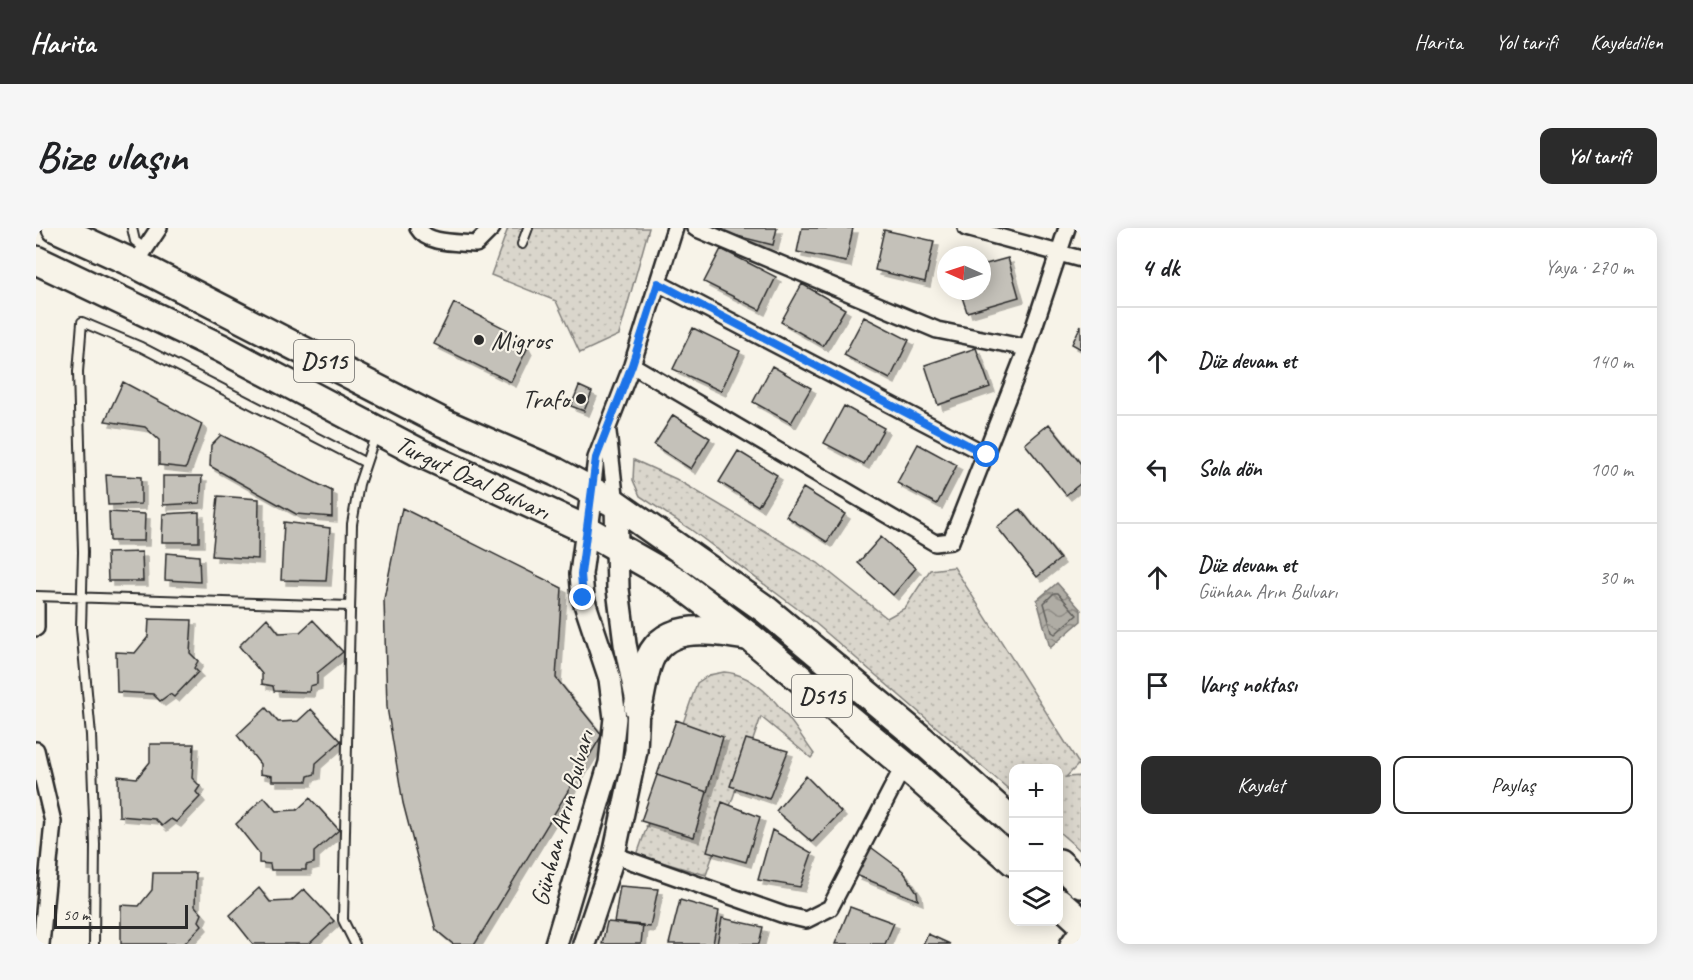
<!DOCTYPE html>
<html lang="tr">
<meta charset="utf-8">
<style>
:root{--surface:#fff;--page:#f6f6f6;--text:#202124;--muted:#757577;--line:#e0e0e0;--accent:#2b2b2b}
body{margin:0;font-family:Caveat,sans-serif;background:var(--page);color:var(--text)}
.controls{position:absolute;right:18px;bottom:18px;display:grid;overflow:hidden;border-radius:12px;box-shadow:0 3px 15px #0003}
.controls button{width:54px;height:54px;display:grid;place-items:center;padding:0;border:0;border-bottom:2px solid var(--line);background:var(--surface);color:var(--text);font:30px sans-serif}
.compass{position:absolute;left:901px;top:18px;width:54px;height:54px;border-radius:50%;background:var(--surface);box-shadow:0 3px 15px #0003;rotate:273deg}
.scale{position:absolute;left:18px;bottom:15px;width:134px;box-sizing:border-box;padding-left:6px;border:3px solid #2b2b2b;border-top:0;font-size:16px;line-height:21px;white-space:nowrap;color:#2b2b2b;-webkit-text-stroke:4px #f7f3e8;paint-order:stroke}
.stop{position:absolute;width:18px;height:18px;margin:-14px;border:4px solid #1a73e8;border-radius:50%;background:#fff}
.stop.end{background:#1a73e8;border-color:#fff;box-shadow:0 2px 6px #0008}
.list{margin:0;padding:0;list-style:none}
h2{display:flex;justify-content:space-between;align-items:center;height:78px;margin:0;padding:0 24px;font-size:26px}
h2 small{font-size:20px;font-weight:400;color:var(--muted)}
.list li{display:grid;grid-template-columns:39px 1fr auto;gap:18px;align-items:center;box-sizing:border-box;height:108px;padding:0 24px;border-top:2px solid var(--line)}
.list b{display:block;font-size:22px;white-space:nowrap}
.list p{margin:0;font-size:20px;white-space:nowrap;color:var(--muted)}
.list em{font-size:20px;font-style:normal;color:var(--muted)}
.actions{display:flex;gap:12px;padding:18px 24px}
.actions a{flex:1;padding:14px 0;border:2px solid var(--accent);border-radius:12px;text-align:center;font-size:21px;color:var(--accent)}
.actions .main{background:var(--accent);color:#fff}
.icon{flex:none;width:33px;height:33px;fill:none;stroke:currentColor;stroke-width:2;stroke-linecap:round;stroke-linejoin:round}
.map{position:relative;flex:none;width:1045px;height:716px;overflow:hidden;border-radius:12px}
header{display:flex;align-items:center;gap:36px;box-sizing:border-box;height:84px;padding:0 30px;background:var(--accent);color:#fff}
header strong{font-size:28px}
nav{display:flex;gap:33px;margin-inline-start:auto;font-size:21px}
.intro{display:flex;align-items:center;justify-content:space-between;box-sizing:border-box;height:144px;padding:0 36px}
h1{margin:0;font-size:42px}
.button{padding:15px 27px;border-radius:12px;background:var(--accent);color:#fff;font-size:21px;font-weight:700}
main{display:flex;gap:36px;padding:0 36px}
aside{flex:1;background:var(--surface);border-radius:12px;box-shadow:0 3px 15px #0003}
.map>svg:first-child{display:block}
.grass{fill:url(#grass-dots);stroke:#82807c;stroke-width:1.5}
.water{fill:url(#water-waves);stroke:#7a7874;stroke-width:1.5}
.lines{fill:none;stroke-linecap:round;stroke-linejoin:round}
.shore{stroke:#605f5b;stroke-width:1.5}
.building{fill:#c4c1b9;stroke:#2b2b2b;stroke-width:1.5;filter:url(#shadow)}
.lane-casing{stroke:#2b2b2b;stroke-width:12}
.street-casing{stroke:#2b2b2b;stroke-width:20}
.secondary-casing{stroke:#2b2b2b;stroke-width:26}
.highway-casing{stroke:#2b2b2b;stroke-width:32}
.lane{stroke:#f7f3e8;stroke-width:8}
.street{stroke:#f7f3e8;stroke-width:15}
.secondary{stroke:#f7f3e8;stroke-width:21}
.highway{stroke:#f7f3e8;stroke-width:27}
.route{stroke:#1a73e8;stroke-width:8}
.poi-dot{fill:#2b2b2b;stroke:#f7f3e8;stroke-width:2}
.labels{text-anchor:middle;dominant-baseline:central;stroke-width:4.5;stroke-linejoin:round;paint-order:stroke}
.shield{fill:#f7f3e8;stroke:#686764;stroke-width:1.5}
.shield-label{font-size:24px;font-weight:bold;fill:#2b2b2b}
.poi-label{font-size:26px;fill:#2b2b2b;stroke:#f7f3e8;text-anchor:start}
.street-label{font-size:26px;fill:#2b2b2b;stroke:#f7f3e8}
</style>
<header>
<strong>Harita</strong>
<nav><a>Harita</a><a>Yol tarifi</a><a>Kaydedilen</a></nav>
</header>
<div class="intro"><h1>Bize ulaşın</h1><a class="button">Yol tarifi</a></div>
<main>
<div class="map">
<svg width="1045" height="716" viewBox="0 0 1045 716">
<defs>
<pattern id="grass-dots" width="8" height="8" patternUnits="userSpaceOnUse" patternTransform="scale(1.5)"><rect width="8" height="8" fill="#dad6cc"/><path d="M2 2h.1M6 6h.1" fill="none" stroke="#bbb8af" stroke-width="1.8" stroke-linecap="round"/></pattern>
<pattern id="water-waves" width="16" height="10" patternUnits="userSpaceOnUse" patternTransform="scale(1.5)"><rect width="16" height="10" fill="#afaca4"/><path d="M0 5q4-4 8 0t8 0" fill="none" stroke="#8f8c86"/></pattern>
<filter id="shadow"><feDropShadow dx="5" dy="5" stdDeviation="0" flood-color="#0004"/></filter>
</defs>
<rect width="100%" height="100%" fill="#f7f3e8"/>
<filter id="ink" filterUnits="userSpaceOnUse"><feTurbulence type="fractalNoise" baseFrequency=".0167" numOctaves="2"/><feDisplacementMap in="SourceGraphic" scale="12" xChannelSelector="R" yChannelSelector="G"/><feConvolveMatrix kernelMatrix="1 2 1 2 8 2 1 2 1" color-interpolation-filters="sRGB"/></filter>
<g filter="url(#ink)">
<path class="grass" d="M472,0H613L583,107L544,125L520,73L455,47Z
M598,232L640,251L782,335L851,390L869,380L894,342L918,339L1043,536L1030,549L1045,548V623L1023,604V540H978L977,565L771,388L654,301L604,268L597,252Z
M688,444C728,446 757,497 778,526L775,530L725,489L670,647L601,627L661,455L673,447Z"/>
<path class="water" d="M1021,355L1045,382V393L1014,420L1001,372Z"/>
<g class="lines">
<path class="shore" d="M1018,365H1022L1041,387L1019,406L1016,404L1008,375Z"/>
</g>
<path class="building" d="M681,0H741L737,17L681,3Z
M766,0H817L810,34L761,24Z
M848,2L898,13L889,54L839,42Z
M685,21L740,49L724,82L668,54Z
M972,30L983,69L931,84L924,63H946V37Z
M766,56L809,81L787,118L745,94Z
M418,75L484,108L491,121L475,154L398,116Z
M828,89L873,112L854,151L808,127Z
M1045,97V121L1036,116Z
M657,100L704,123L685,163L637,141Z
M940,120L954,159L902,177L889,137Z
M736,138L775,160L755,195L717,174Z
M87,154L166,196L150,240L123,237V212L109,199L69,193Z
M543,158L556,164L548,183L535,178Z
M808,178L848,200L828,236L788,215Z
M637,187L674,210L655,241L618,217Z
M1013,196L1045,236V255L1030,267L989,216Z
M185,207L296,263V289L260,286L174,238L175,217Z
M882,216L921,237L901,276L861,255Z
M702,223L741,247L722,278L683,254Z
M70,247L105,249V276L72,277Z
M127,248H166L164,275L127,277Z
M767,260L809,286L791,314L750,288Z
M182,268L223,271L222,331L176,328Z
M366,280L526,360L520,450L566,507L439,716H417L400,702L367,575L351,479L348,371Z
M984,281L1024,331L1001,349L961,299Z
M73,284L109,286L108,313H74Z
M163,284V314H126L127,286Z
M248,294L294,300L290,353L245,352Z
M845,309L880,340L857,367L822,335Z
M106,324L107,353H72L71,325Z
M130,325L163,328L164,354L129,352Z
M231,390L243,405L264,404L277,392L307,424L281,445V456L274,458L273,464L238,463L237,458L226,456V446L203,418Z
M113,391L156,392L154,425L162,433L158,440L162,444L138,469L134,466L124,473L117,466L81,464L80,424L99,425L112,409Z
M230,480L242,494L262,493L275,481L305,513L280,535L279,546L272,548L271,553H236V548L224,546V536L201,507Z
M640,492L687,509L671,564L621,547Z
M710,511L752,523L733,571L694,558Z
M114,516H158L156,550L164,558L160,564L164,569L140,594L135,591L126,598L119,591L83,588L82,548L101,550L114,534Z
M621,547L671,564L658,609L605,593Z
M770,548L805,584L776,614L740,583Z
M228,569L240,583L261,582L274,570L303,602L278,624V635L270,637V642H235L234,636L223,635V625L200,596Z
M686,574L724,589L710,634L671,623Z
M736,602L776,625L764,659L722,652Z
M832,617L867,643L881,664L882,672L820,647Z
M117,645H160L159,678L166,686L163,693L166,697L148,716H85V677L103,678L116,662Z
M584,658L622,661L614,699L578,695Z
M223,660L234,674L255,673L268,661L298,693L273,716H217L194,687Z
M644,672L683,683L677,716H633Z
M814,679L858,695L849,716H799Z
M686,690L727,699L723,716H681Z
M571,694L607,697L605,716H566Z
M892,706L914,716H887Z"/>
<g class="lines">
<defs>
<path id="lane" d="M96,0L99,13L110,21
M486,16L492,0
M0,368L314,378
M58,716L59,617L55,507L45,400L47,324L42,144L46,94L105,119L330,235
M319,716L307,692L316,296L323,256L339,208"/>
<path id="street" d="M382,0C392,17 422,14 440,16L456,0
M659,0L901,102L991,120
M930,0L1045,31
M99,36L123,0
M622,55L951,227
M596,137L899,315L915,313L991,120L1031,0
M572,204L580,276
M556,264L560,230L596,137L639,0
M0,376V400
M0,522L17,594L5,716
M578,627L748,687L770,692L794,680L868,537
M1032,716L1045,697"/>
<path id="secondary" d="M520,716L574,535L579,490L574,451L547,370L545,346L556,264
M548,716L578,627L600,523L602,479L589,416L582,361L580,276"/>
<g id="highway">
<path d="M20,0L99,36L408,195L520,244L580,276L729,381L885,511L978,595"/>
<path id="s1" d="M0,32L185,120L384,225L551,302L639,352L714,409L868,537L978,634"/>
<path d="M602,479C605,466 607,451 611,438C625,392 673,402 710,408"/>
<path d="M1023,635L1045,656"/>
<path d="M1023,674L1045,694"/>
</g>
</defs>
<use href="#lane" class="lane-casing"/>
<use href="#street" class="street-casing"/>
<use href="#secondary" class="secondary-casing"/>
<use href="#highway" class="highway-casing"/>
<use href="#lane" class="lane"/>
<use href="#street" class="street"/>
<use href="#secondary" class="secondary"/>
<use href="#highway" class="highway"/>
</g>
</g>
<g class="lines" filter="url(#ink)">
<path class="route" d="M547,370L545,346L560,230L596,137L622,55L951,227"/>
</g>
<g class="poi-dot">
<circle cx="443" cy="112" r="6"/>
<circle cx="545" cy="171" r="6"/>
</g>
<g class="labels">
<g class="shield">
<rect x="258" y="112" width="60" height="42" rx="4.5"/>
<rect x="756" y="447" width="60" height="42" rx="4.5"/>
</g>
<g class="shield-label">
<text x="288" y="133">D515</text>
<text x="786" y="468">D515</text>
</g>
<g class="poi-label">
<text x="455" y="112">Migros</text>
<text x="533" y="171" text-anchor="end">Trafo</text>
</g>
<g class="street-label">
<text stroke="none"><textPath href="#s1" startOffset="488">Turgut Özal Bulvarı</textPath></text>
<text transform="translate(526 590) rotate(-75)">Günhan Arın Bulvarı</text>
</g>
</g>
</svg>
<div class="controls">
<button>+</button>
<button>−</button>
<button><svg class="icon" aria-label="layers" viewBox="0 0 24 24"><path d="M12 4l9 5-9 5-9-5zM3 14l9 5 9-5"/></svg></button>
</div>
<svg class="compass" viewBox="-18 -18 36 36"><path d="M0-13l5 13h-10z" fill="#e53935"/><path d="M0 13l5-13h-10z" fill="#757577"/></svg>
<div class="scale">50 m</div>
<div class="stop" style="left:951px;top:227px"></div>
<div class="stop end" style="left:547px;top:370px"></div>
</div>
<aside>
<h2>4 dk<small>Yaya · 270 m</small></h2>
<ul class="list">
<li><svg class="icon" aria-label="ahead" viewBox="0 0 24 24"><path d="M12 20V5M6 11l6-6 6 6"/></svg><div><b>Düz devam et</b></div><em>140 m</em></li>
<li><svg class="icon" aria-label="left" viewBox="0 0 24 24"><path d="M17 20v-9H6M10 6l-5 5 5 5"/></svg><div><b>Sola dön</b></div><em>100 m</em></li>
<li><svg class="icon" aria-label="ahead" viewBox="0 0 24 24"><path d="M12 20V5M6 11l6-6 6 6"/></svg><div><b>Düz devam et</b><p>Günhan Arın Bulvarı</p></div><em>30 m</em></li>
<li><svg class="icon" aria-label="arrive" viewBox="0 0 24 24"><path d="M6 21V4h12l-3 4 3 4H6"/></svg><div><b>Varış noktası</b></div></li>
</ul>
<div class="actions"><a class="main">Kaydet</a><a>Paylaş</a></div>
</aside>
</main>
